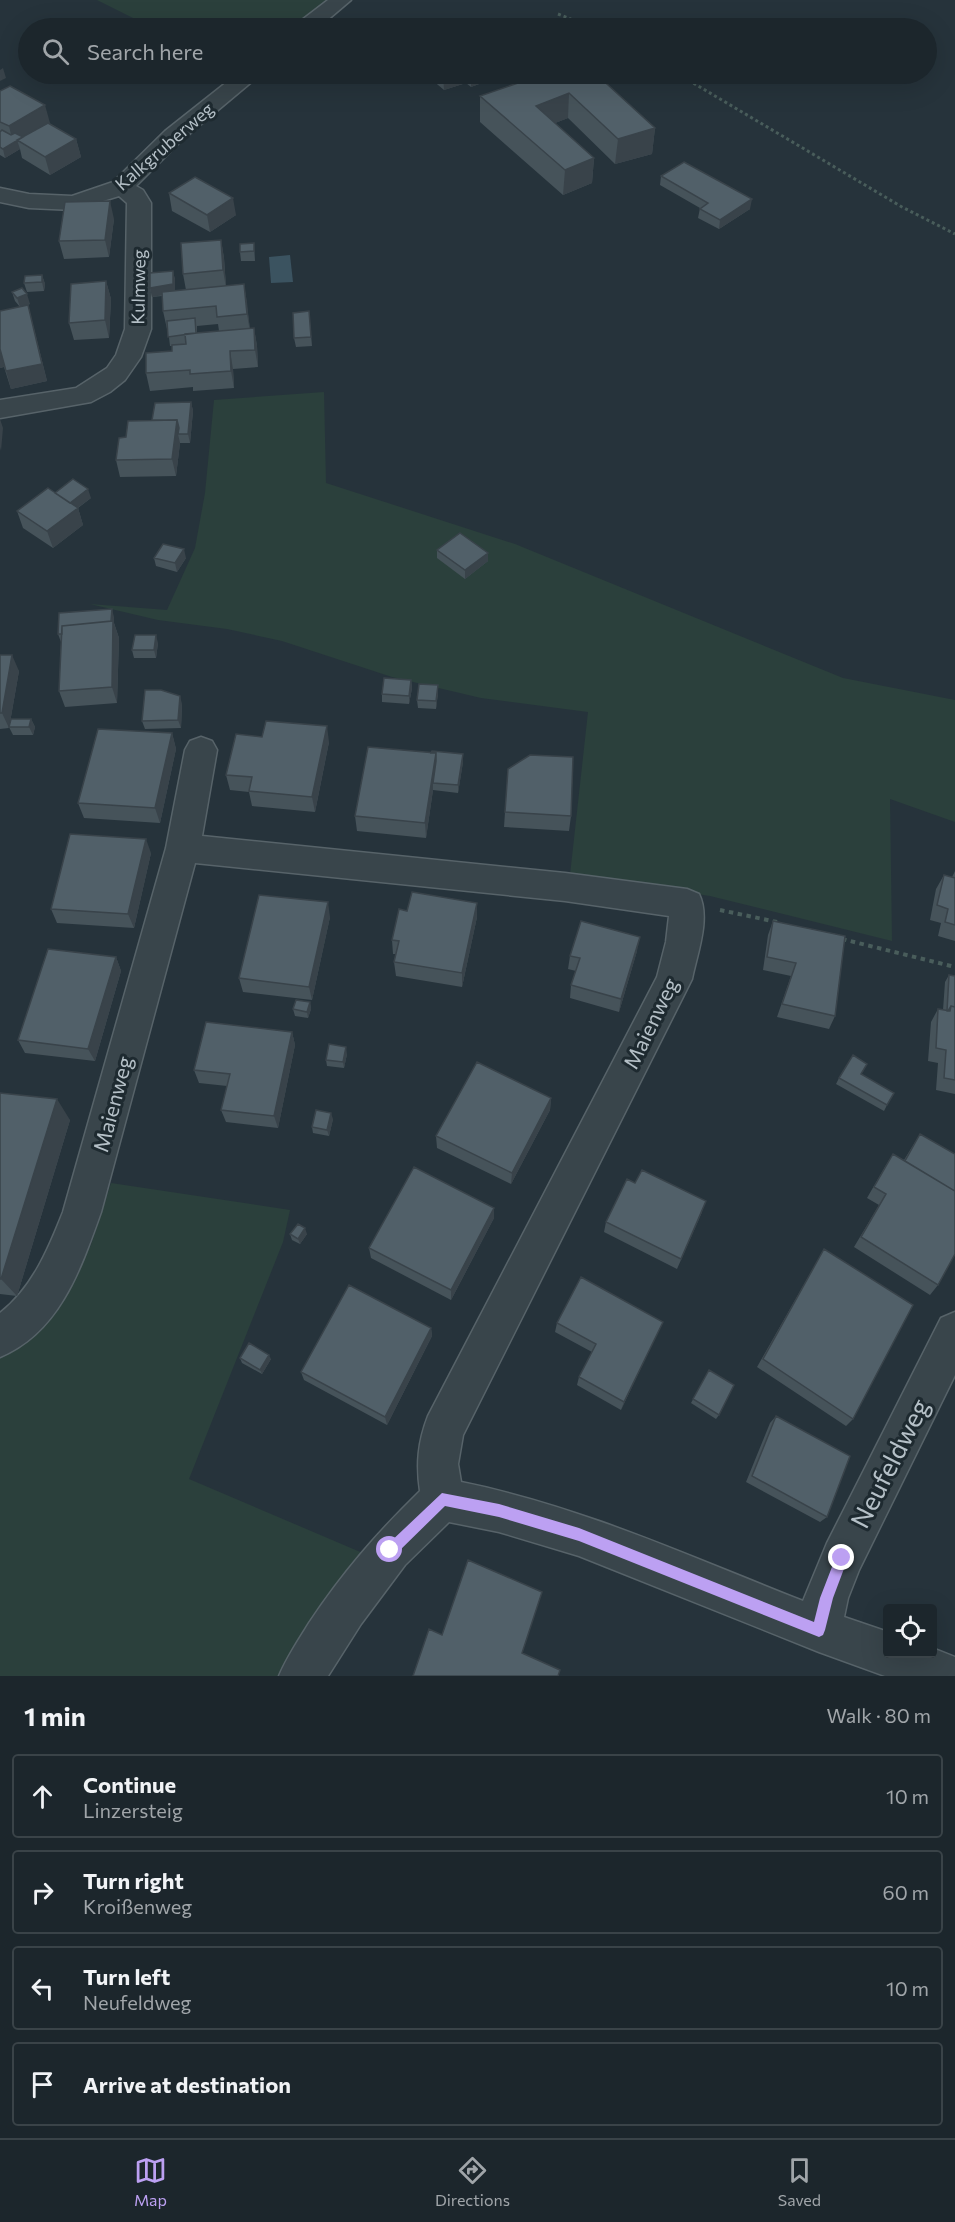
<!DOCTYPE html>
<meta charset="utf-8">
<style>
:root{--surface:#1c262c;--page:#252e34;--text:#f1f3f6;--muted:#a0a5a9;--line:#3a4348;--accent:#bca0f2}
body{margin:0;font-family:Commissioner,sans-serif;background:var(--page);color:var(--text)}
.controls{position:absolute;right:18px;bottom:18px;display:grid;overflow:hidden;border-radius:6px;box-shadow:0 6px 24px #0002}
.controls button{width:54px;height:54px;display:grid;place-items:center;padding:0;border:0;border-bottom:2px solid var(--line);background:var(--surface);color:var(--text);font:30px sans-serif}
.stop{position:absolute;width:18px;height:18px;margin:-14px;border:4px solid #bca0f2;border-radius:50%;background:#fff}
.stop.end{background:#bca0f2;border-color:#fff;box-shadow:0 2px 6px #0008}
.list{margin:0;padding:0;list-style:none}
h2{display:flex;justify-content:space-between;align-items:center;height:78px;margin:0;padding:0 24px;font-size:26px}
h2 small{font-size:20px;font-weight:400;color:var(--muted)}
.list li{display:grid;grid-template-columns:39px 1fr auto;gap:18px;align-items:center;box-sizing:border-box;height:84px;margin:0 12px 12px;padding:0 12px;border:2px solid var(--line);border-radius:6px}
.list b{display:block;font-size:22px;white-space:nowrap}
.list p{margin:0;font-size:20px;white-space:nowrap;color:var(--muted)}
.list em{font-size:20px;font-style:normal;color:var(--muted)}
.icon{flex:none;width:33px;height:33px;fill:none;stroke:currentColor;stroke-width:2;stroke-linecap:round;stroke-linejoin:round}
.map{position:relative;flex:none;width:955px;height:1676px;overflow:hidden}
.search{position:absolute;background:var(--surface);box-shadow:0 6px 24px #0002;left:18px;right:18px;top:18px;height:66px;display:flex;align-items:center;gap:15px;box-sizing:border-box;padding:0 21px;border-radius:33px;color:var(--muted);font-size:22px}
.sheet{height:462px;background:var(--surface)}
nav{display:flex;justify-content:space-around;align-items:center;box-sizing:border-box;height:84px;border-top:2px solid var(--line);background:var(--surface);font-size:16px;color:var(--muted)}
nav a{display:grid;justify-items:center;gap:3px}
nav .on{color:var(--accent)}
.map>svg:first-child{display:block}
.green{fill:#2b403c}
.water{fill:#3b5360}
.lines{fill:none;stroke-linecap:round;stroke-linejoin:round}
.street-casing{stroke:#576369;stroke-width:3}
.path-far1{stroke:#495d5b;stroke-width:3;stroke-dasharray:3 3;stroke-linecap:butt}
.path{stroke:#495d5b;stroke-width:4;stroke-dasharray:4.5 4.5;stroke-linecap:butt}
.street{fill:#39454b;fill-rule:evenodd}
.wall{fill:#46535a;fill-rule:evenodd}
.shaded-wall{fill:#39434a}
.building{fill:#516069;stroke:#39434a;stroke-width:1.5}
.route{fill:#bca0f2}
.labels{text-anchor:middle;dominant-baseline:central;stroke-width:6;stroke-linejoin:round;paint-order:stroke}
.far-street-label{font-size:18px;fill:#b5c0c7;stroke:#1e2a30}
.street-label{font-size:21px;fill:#b5c0c7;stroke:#1e2a30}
.near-street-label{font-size:26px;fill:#b5c0c7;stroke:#1e2a30}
</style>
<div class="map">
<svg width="955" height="1676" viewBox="0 0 955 1676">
<rect width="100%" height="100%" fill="#26333b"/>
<path class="green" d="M97,0H334L298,28H153Z
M324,392L326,483L515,544L843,678L955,700V822L890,799L892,941L710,896L570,875L588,712L481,698L392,677L282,641L227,629L158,620L90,604L167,610L195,548L205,493L214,400Z
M111,1183L290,1210L283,1242L189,1479L365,1554L283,1676H0V1351L66,1291L91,1245Z"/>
<path class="water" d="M290,255L293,282L271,283L269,257Z"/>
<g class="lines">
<defs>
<path id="street" d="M328,0H351L318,28H296L298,23Z
M237,74H261L181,141L136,186L143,190L151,203V329L141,357L125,380L110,392L91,402L0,418V400L76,388L107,368L116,355L125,329L127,203L119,196L74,210L29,208L0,202V188L29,194L72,196L113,182L165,131Z
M201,737L212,741L217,750L202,836L565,873L687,889L699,894C711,918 697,954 692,979L463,1435L458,1464L461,1482C580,1506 691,1557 803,1601L827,1543L941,1318L955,1312V1375L859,1570L848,1598L844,1617L888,1632V1654H932V1648L955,1657V1676H885L819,1652L579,1556L499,1532L449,1522L405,1565L361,1624L328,1676H279C287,1657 298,1641 309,1623C343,1572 376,1534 420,1491C416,1464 418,1442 428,1416L657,977L666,942L669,916L565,901L195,863L101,1212C81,1268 60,1332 0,1357V1313C32,1288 48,1250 63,1212L166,848L185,750L190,741Z"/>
</defs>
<use href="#street" class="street-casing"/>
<path class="path-far1" d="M558,14L593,28
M678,74L902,207L955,234"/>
<path class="path" d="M720,910L777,922
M842,939L955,967"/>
<use href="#street" class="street"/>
</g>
<path class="wall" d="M425,74H490V80L471,87L466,83L444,90Z
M544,74L655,128L652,154L615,164L568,118L555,123L594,158L592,183L563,195L480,122V96Z
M0,91L50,123H49L76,139L81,157L50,175L22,158L20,149L5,158L0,155Z
M661,176L750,209L719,229L698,218L700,208L660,185Z
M169,193L236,215L210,232L172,211Z
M114,219L109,257L64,259L59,241Z
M221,240L224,258L226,286L244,284L250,329L254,328L257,346L258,367L233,369L234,388L193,391V387L150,391L146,373L172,351V346H170L168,329H167L163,311L162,296L152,297L150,288L173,271L175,280V291L186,290L183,274ZM218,324L219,331L197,333V326Z
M254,243L255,261H241L240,252Z
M42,275L45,284L44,291L27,292L24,283Z
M106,281L111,299L109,338L74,340L69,323Z
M12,292L30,304L21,307L28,305L47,381L11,389L4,367L0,368L20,307L15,301Z
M309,311L312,346L296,347L294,338Z
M191,402L193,411L190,443H180L176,476L120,477L116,460L126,437L152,420Z
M55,493L91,498L78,508L83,525L53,548L23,528L17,511Z
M437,550L488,561L465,579L437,558Z
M154,558H186L177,572L156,566Z
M114,617V623L119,638L117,703L65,707L59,691L61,642L58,634Z
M158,643L156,658H134L132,650Z
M0,655L19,671L9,728L0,729Z
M411,680L412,688L409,704L382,702V694Z
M438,693L436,709L418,708L417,700Z
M182,704L181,728L145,729L142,721Z
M31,719L35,727L33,735H13L9,727Z
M172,733L176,749L160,823L84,818L78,803Z
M329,742L315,812L252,806L249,792L230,790L226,775Z
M431,753L463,762L458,793L433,790L426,838L357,831L355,816Z
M505,812L571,816L569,831L504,827Z
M151,853L134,928L57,923L51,909Z
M955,871V941L938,936L941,923L930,920L936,889L944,875L952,877Z
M477,903V917L462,987L396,976L394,962L396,954H393L392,940L407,911Z
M330,917L312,1000L243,992L239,978Z
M773,921L835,1016L829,1029L777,1017L791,976L763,970L768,935Z
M637,951L619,1012L570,998L571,985L576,971L568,969L570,956Z
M116,957L121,971L95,1061L25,1053L18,1040Z
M949,975L955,976V1094L936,1090L938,1063L928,1061L931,1022L938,1009L943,1010L945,982Z
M310,1002L311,1009L308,1018L295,1016L293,1009Z
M292,1032L295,1045L278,1128L226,1122L221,1110L227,1086L199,1083L194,1070Z
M347,1054L344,1068L327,1066L326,1060Z
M861,1074L887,1105L884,1111L836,1084L839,1078Z
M0,1093L70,1120L17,1296L0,1294Z
M551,1098L550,1110L511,1184L437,1148L436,1136Z
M333,1119L329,1136L313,1133L312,1127Z
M920,1134L938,1285L930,1295L854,1247L879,1205L867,1198L886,1165L893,1154L904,1160Z
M635,1183L702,1212L677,1269L604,1232L606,1222Z
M494,1218L451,1300L371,1258L369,1248Z
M290,1234H307L300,1244L292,1240Z
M824,1249L853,1419L846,1426L757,1367Z
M557,1323L659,1330L621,1410L577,1385L579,1377L592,1352L555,1332Z
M431,1328L432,1336L387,1425L304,1380L301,1372Z
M240,1358L271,1359L262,1374L242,1363Z
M709,1370L719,1415L716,1419L691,1403Z
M776,1416L827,1517L820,1522L746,1482L770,1423Z"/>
<path class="shaded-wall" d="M3,68L6,78L0,81V70Z
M443,74H466V83L444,90Z
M471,74H490V80L471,87Z
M569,93L568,118L535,131L536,106Z
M45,105L50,123L23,139L17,140L20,149L5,158L3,149L13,143L9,126Z
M655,128L652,154L615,164L618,139Z
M76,139L81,157L50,175L45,157Z
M594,158L592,183L563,195L565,170Z
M233,198L236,215L210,232L207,215Z
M752,199L750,209L719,229L720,220Z
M110,201L114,219L109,257L105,240Z
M221,240L224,258L226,288L223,270Z
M173,271L175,280V293L152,297L150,288Z
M42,275L45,284L44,291L42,282Z
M106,281L111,299L109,338L105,320Z
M244,284L247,302L250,332L247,314Z
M27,294L30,304L20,307L17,298Z
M28,305L47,381L11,389L6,371Z
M254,328L257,346L258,367L255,350Z
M0,349L6,366L0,368Z
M230,351L233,369L234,388L231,371Z
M191,402L193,411L190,443L188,434Z
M0,419L3,428L1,451L0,447Z
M177,420L180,434H178L180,443L176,476L172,459Z
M88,489L91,498L68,515L65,506Z
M78,508L83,525L53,548L47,531Z
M184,549L186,558L177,572L175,563Z
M488,553V561L465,579V570Z
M112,609L114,617V623L119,638L117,703L112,687Z
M156,635L158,643L156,658L154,650Z
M12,655L19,671L9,728L2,713Z
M411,680L412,688L409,704V696Z
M438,685V693L436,709V701Z
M180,696L182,704L181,728L178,720Z
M31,719L35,727L33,735L29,727Z
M327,726L329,742L315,812L312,797Z
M172,733L176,749L160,823L155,808Z
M436,753L437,769L433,783V790L426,838L425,823Z
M463,754V762L458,793V785Z
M146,839L151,853L134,928L128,914Z
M328,902L330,917L312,1000L309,987Z
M477,903V917L462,987V973Z
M640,937L637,951L619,1012L621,999Z
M116,957L121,971L95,1061L88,1049Z
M310,1002L311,1009L308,1018L307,1012Z
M292,1032L295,1045L278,1128L274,1116Z
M346,1047L347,1054L344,1068L343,1062Z
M551,1098L550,1110L511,1184L512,1173Z
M57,1099L70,1120L17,1296L1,1279Z
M331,1113L333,1119L329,1136L327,1130Z
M494,1208V1218L451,1300V1290Z
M305,1228L307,1234L300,1244L298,1239Z
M663,1322L659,1330L621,1410L624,1402Z
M431,1328L432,1336L387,1425L385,1417Z
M269,1355L271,1359L262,1374L260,1370Z"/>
<path class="building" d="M544,74H596L655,128L618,139L569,93L536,106L594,158L565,170L480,96Z
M10,86L45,105L9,126L0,122V91Z
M48,123L76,139L45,157L17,140Z
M2,130L11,135L15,133L23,137L3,149L0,147V132Z
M684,162L752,199L720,220L700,209L708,203L661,176Z
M195,177L233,198L207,215L169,193Z
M110,201L105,240L59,241L65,202Z
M221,240L223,270L183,274L181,243Z
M254,243V251L240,252V244Z
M173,271V284L150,288V273Z
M42,275V282L24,283L25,276Z
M106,281L105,320L69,323L71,284Z
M244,284L247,314L217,317L216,306L163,311L162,292Z
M22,288L27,294L17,298L12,292Z
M28,305L42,364L6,371L0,349V311Z
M309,311L311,337L294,338L293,313Z
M195,318L196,333L168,337L167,321Z
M254,328L255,350L230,351L231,371L190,374V370L146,373V353L172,351V345L186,344L185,334Z
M191,402L188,434H178L179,428L177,420H152L155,403Z
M177,420L172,459L116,460L119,438L126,437L128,421Z
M73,479L88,489L70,503L55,493Z
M48,488L78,508L47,531L17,511Z
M460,533L488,553L465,570L437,550Z
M163,544L184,549L175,563L154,558Z
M112,609L111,621L62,626V634H58L59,613Z
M113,621L112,687L59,691L62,626Z
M135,635H156L154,650H132Z
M0,655H12L2,713H0Z
M384,678L411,680L409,696L382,694Z
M419,684L438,685L436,701L417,700Z
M145,690H161L180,696L178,720L142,721Z
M11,719H31L29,727H9Z
M266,721L327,726L312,797L249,791L252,777L226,775L236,734L262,737Z
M98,729L172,733L155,808L78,803Z
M368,747L436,753L425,823L355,816Z
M432,751L463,754L458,785L433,783L436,761V753H431Z
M530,755L573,757L571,816L505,812L508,769Z
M70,834L146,839L128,914L51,909Z
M944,875L955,878V877V925L945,922L948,909L937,905Z
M412,892L477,903L462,973L394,962L399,941L392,940L399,909L407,911Z
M259,895L328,902L309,987L239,978Z
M581,921L640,937L621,999L571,985L580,958L570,956Z
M773,921L845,936L835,1016L782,1004L796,963L767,957Z
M48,949L116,957L88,1049L18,1040Z
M949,975L955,976V1007L951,1006L948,1011H947Z
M296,1000L310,1002L307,1012L293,1009Z
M951,1006L955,1007V1080L944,1078L946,1050L936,1048L938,1009L950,1011Z
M206,1022L292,1032L274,1116L221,1110L230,1074L194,1070Z
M329,1044L346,1047L343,1062L326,1060Z
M853,1055L867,1064L861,1074L894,1093L887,1105L839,1078Z
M477,1062L551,1098L512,1173L436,1136Z
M0,1093L57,1099L1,1279H0Z
M316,1110L331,1113L327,1130L312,1127Z
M920,1134L955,1154V1191L905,1161Z
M893,1154L955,1191V1254L938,1285L861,1237L886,1194L874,1187Z
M414,1167L494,1208L451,1290L369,1248Z
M642,1170L706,1201L681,1259L606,1222L627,1179L635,1183Z
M298,1224L305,1228L298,1239L290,1234Z
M824,1249L913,1305L853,1419L763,1359Z
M581,1277L663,1322L624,1402L579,1377L596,1344L557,1323Z
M349,1285L431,1328L385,1417L301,1372Z
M249,1343L269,1355L260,1370L240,1358Z
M709,1370L734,1385L719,1415L693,1399Z
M776,1416L850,1456L827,1517L752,1476Z
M468,1560L542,1592L522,1653L560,1670L558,1676H413L429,1629L442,1635Z"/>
<path class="route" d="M442,1493L499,1504L579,1528L814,1622L820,1598L837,1554L842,1552L846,1554L848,1558L833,1598L825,1630L823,1635L819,1637L579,1541L499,1517L445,1506L395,1555L390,1557L386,1555L384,1550L386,1546Z"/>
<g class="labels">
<g class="far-street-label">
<text transform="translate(164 146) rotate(-41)">Kalkgruberweg</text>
<text transform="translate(138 287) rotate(-89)">Kulmweg</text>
</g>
<g class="street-label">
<text transform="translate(650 1023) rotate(-64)">Maienweg</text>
<text transform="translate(112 1104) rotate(-75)">Maienweg</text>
</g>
<g class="near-street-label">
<text transform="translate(889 1463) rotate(-63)">Neufeldweg</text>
</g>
</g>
</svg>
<div class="controls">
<button><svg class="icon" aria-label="locate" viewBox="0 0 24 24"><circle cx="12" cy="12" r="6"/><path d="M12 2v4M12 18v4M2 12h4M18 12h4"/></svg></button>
</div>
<div class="stop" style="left:390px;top:1550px"></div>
<div class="stop end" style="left:842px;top:1558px"></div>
<div class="search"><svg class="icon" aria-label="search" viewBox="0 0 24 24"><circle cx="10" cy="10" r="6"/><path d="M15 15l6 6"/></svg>Search here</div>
</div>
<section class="sheet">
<h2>1 min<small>Walk · 80 m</small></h2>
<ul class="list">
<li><svg class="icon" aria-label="ahead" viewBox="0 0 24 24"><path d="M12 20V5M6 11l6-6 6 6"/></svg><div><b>Continue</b><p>Linzersteig</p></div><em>10 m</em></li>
<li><svg class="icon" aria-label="right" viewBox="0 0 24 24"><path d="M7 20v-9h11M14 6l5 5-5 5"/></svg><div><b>Turn right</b><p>Kroißenweg</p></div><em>60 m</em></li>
<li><svg class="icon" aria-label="left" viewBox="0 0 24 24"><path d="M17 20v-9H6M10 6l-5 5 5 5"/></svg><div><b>Turn left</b><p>Neufeldweg</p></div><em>10 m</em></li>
<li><svg class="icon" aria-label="arrive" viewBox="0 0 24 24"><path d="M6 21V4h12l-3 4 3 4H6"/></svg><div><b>Arrive at destination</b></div></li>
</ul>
</section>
<nav>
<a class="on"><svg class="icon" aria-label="map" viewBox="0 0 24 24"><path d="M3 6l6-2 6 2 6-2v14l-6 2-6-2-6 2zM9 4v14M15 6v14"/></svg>Map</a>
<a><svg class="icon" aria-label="directions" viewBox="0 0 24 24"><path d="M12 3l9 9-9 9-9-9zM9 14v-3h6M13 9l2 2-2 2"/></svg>Directions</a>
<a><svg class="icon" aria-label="saved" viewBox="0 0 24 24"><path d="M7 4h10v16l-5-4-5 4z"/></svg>Saved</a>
</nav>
